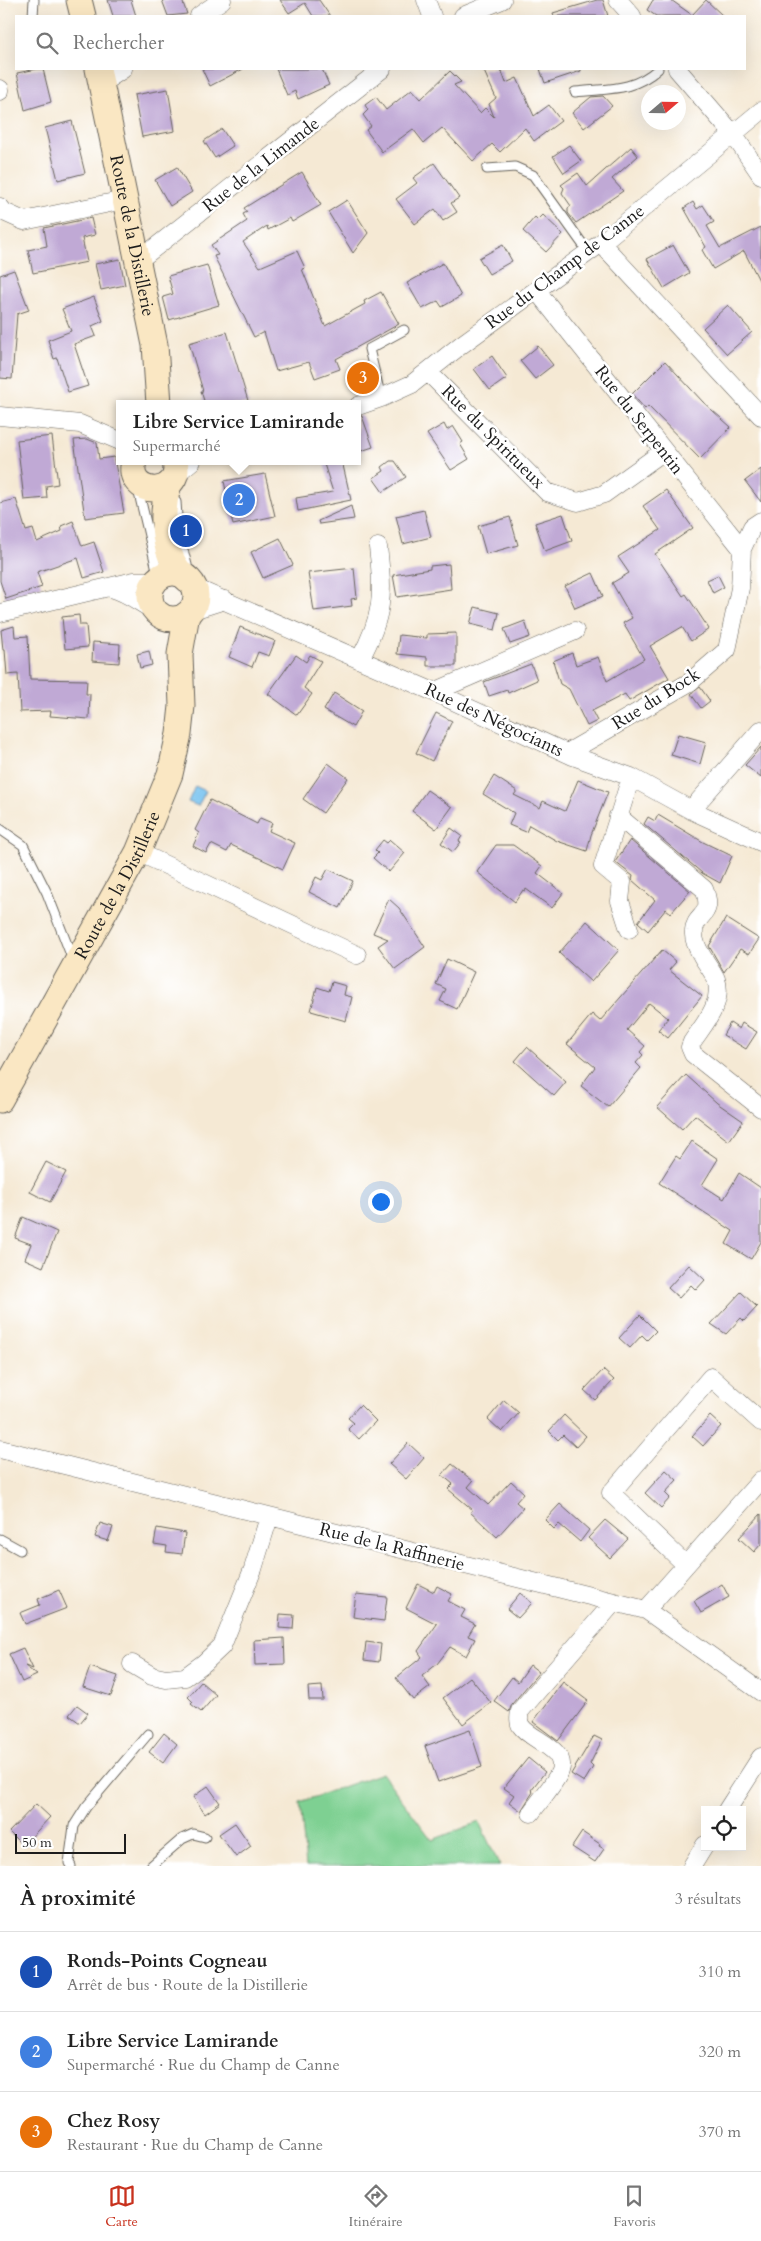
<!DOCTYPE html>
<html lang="fr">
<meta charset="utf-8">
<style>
:root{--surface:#fff;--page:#f6f6f6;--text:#222;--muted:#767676;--line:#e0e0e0;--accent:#c8321e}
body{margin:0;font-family:Cardo,serif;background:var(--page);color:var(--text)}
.controls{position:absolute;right:15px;bottom:15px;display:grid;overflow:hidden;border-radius:0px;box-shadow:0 5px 20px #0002}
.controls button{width:45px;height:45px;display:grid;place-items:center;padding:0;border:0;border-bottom:1px solid var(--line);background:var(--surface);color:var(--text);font:25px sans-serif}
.compass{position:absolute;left:641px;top:85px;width:45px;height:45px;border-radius:50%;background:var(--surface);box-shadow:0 5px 20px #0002;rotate:70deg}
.scale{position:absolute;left:15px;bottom:12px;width:111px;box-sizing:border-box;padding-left:5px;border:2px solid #1c1c1c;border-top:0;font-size:14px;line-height:18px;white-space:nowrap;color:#1c1c1c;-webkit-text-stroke:4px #fff;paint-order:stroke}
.you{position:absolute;left:380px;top:1201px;width:18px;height:18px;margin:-12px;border:4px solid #fff;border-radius:50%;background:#1a73e8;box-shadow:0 0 0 8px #1a73e833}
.badge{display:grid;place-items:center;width:32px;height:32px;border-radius:50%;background:var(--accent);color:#fff;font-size:16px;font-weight:700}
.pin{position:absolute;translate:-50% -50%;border:2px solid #fff;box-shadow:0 1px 5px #0006}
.popup{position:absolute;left:116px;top:400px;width:245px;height:65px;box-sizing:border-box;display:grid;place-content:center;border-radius:0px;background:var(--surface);filter:drop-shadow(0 1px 4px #0005);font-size:16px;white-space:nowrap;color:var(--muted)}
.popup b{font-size:19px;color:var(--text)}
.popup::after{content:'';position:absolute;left:50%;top:100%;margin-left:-10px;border:10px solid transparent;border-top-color:var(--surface)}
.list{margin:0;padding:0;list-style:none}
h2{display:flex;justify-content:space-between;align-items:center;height:65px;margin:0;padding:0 20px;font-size:21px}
h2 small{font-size:16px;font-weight:400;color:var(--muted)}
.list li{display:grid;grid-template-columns:32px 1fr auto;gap:15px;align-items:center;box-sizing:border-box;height:80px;padding:0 20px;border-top:1px solid var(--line)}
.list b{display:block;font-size:19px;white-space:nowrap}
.list p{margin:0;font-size:16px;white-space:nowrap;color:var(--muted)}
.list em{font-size:16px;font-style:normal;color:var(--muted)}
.icon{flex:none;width:28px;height:28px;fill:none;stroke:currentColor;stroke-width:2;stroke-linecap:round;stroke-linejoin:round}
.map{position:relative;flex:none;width:761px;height:1866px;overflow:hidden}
.search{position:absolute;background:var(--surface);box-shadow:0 5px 20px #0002;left:15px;right:15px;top:15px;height:55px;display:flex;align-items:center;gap:12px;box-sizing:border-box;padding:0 18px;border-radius:0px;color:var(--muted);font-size:19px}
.sheet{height:305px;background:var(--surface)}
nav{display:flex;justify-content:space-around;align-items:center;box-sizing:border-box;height:70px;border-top:1px solid var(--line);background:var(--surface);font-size:14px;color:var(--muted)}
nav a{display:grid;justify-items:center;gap:2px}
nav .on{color:var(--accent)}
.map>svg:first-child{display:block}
.green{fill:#7ed092;stroke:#4d7657}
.water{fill:#75c1ef;stroke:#486e86}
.building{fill:#c0a9d5}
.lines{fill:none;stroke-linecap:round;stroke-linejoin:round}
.lane-casing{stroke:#68645c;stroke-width:11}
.street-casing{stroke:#68645c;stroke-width:19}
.secondary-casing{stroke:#68645c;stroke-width:27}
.lane{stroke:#fff;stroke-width:9}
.street{stroke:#fff;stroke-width:18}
.secondary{stroke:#fae7c3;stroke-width:25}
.labels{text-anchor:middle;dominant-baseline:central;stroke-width:5;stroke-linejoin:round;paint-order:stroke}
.street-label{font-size:18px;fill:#1c1c1c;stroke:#fff}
</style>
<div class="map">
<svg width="761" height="1866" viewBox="0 0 761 1866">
<rect width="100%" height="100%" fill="#fff"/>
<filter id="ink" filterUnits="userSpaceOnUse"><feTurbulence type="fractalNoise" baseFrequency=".02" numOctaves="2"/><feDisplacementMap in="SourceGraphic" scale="10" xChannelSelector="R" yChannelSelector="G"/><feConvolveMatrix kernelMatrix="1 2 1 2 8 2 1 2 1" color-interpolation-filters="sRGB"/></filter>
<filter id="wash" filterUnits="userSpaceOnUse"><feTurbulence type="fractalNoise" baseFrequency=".0096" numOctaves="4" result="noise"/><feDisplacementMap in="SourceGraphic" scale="20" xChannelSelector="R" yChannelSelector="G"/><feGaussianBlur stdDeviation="1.12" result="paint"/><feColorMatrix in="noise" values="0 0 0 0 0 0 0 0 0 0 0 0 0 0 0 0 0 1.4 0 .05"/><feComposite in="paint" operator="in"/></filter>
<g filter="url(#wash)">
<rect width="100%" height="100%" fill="#f5e9d4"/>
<path class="green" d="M382,1773L432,1840L479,1822L500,1866H306L300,1802Z"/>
<path class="water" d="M195,786L206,791L198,806L188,802Z"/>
<g id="blocks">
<path class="building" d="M108,0H131L136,16H113Z
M162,0H182L187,14L168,16Z
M280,0H319L330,16H313L305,3L289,13Z
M597,0H603L608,16H554L553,13Z
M653,0H671L692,15L706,0L723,16H656L647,10Z
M37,69H43L51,102L25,110L17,73Z
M202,69H243L210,86Z
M276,69H322L329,85L298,99L295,91L287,95Z
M483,69H501L506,83L517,78L534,116L549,105L561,121L534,141L525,128L500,152L492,144L473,161L442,128L424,143L413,129L382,152L366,130L371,126L363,115L368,110L365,105L376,97L386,110L412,89L421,99L450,71L461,82L454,85L480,113L485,108L494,117L489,104L496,98Z
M540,69H581V71L545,83Z
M168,89L175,131L142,137L134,95Z
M603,96L612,106L584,128L572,113L591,97Z
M72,121L85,173L58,180L45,128Z
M222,129L233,146L215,158L204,141Z
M569,145L581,161L564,173L553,156Z
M631,147L638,156L612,179L623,191L576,223L568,213V208L571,206L562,193L564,188L561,185L578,173L587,186Z
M434,163L459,198L451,203L457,212L443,221L435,209L415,224L396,199L417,183L413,178Z
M177,167L192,192L170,206L155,180Z
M302,172L321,205L292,222L290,218L268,230L267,226L243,242L260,267L297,251L305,268L302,269L325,326L365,304L364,301L381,292L399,324L336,359L340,369L315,378L309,362L276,371L264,332L254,337L214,256L218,255L211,245L247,221L243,214L247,212L244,208Z
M347,200L368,233L353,253L328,212Z
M693,202L697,209L703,205L714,222L707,226L720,248L761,227V284L744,251L713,269L702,250L706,247L684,208Z
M543,215L563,234L546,252L523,231L535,217L538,220Z
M91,218L95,235L82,238L87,262L33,273L28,250L47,246L44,228Z
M503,245L512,261L489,274L479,258Z
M673,245L689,273L664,288L647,259Z
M120,259L125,285L101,290L95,264Z
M443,263L461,296L442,307L438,301L422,309L407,283Z
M207,265L219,305L169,320L163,297L173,294L168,276Z
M14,270L29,310L17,314L12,379L0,378V275Z
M94,297L103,321L92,326L96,336L74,344L88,386L68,392L57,358L54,359L48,340L71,331L62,309Z
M728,305L752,332L727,354L703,328Z
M227,332L249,404H205L201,391H203L189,343Z
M538,346L553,365L535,379L520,361Z
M492,356L507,378L490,390L474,369Z
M665,361L703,402L731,427L700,459L648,406L645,409L632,394Z
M358,416H362L373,447L358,452Z
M444,424L447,430L453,426L463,442L460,444L469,459L451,470L427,434Z
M52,436L58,484L46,486L47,498L24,500L17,440Z
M87,439L97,443L99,459L114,457L124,513L85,518L74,440Z
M323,461H342L351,500L298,511L296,498L333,492Z
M390,461H395L406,477L383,492L373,478L384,471L382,467Z
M761,469V502L745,481Z
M265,474L275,516L233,525L224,481Z
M666,490L693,528L655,554L683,596L686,594L709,629L691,641L682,627L650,646L669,678L629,701L625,694L592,711L597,721L587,726L569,689L560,684L553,661L572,653L576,665L598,657L607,681L644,659L623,623L632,618L612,583L629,573L618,557L660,530L643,506Z
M16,499L26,531L33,529L37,542L62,531L61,526L73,521L82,546L94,542L104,572L84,578L78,558L37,572L42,587L6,599L0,581V503Z
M351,506L354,519L319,524L318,521Z
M424,510L431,537L403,544L396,516Z
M563,514L572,541L545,551L535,523Z
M510,517L518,545L486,554L478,526Z
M280,538L293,565L263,578L251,552Z
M449,564L451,589L397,597L393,575L430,569V566Z
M354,568L357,598L351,599L352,606L314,611L308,573Z
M593,573L603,596L575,608L565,586Z
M718,575L724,587L713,593L707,580Z
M475,607L499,613L495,630L470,624Z
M79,615L80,625H86L88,647L65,649L62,617Z
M525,621L530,637L510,644L504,629Z
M14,626L15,637L28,636L30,679L87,680L86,694H90L89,719L50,716L51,711L20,712L18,674L7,675L5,650H3L1,630Z
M240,627L275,641L269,656L258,652L252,667L229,657Z
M456,633V666H427V657L397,654L399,635L427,638V634Z
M93,642L120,644L119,663L92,661Z
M149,651L152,665L140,668L137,654Z
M296,655L306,662L310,655L321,661L304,688L312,694L297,715L268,694Z
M531,664L537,680L508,693L507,690L489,696L484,682Z
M700,687L710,701L701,708L691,694Z
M334,693L362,711L353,727L324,710Z
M436,713L452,721L432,761L416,753Z
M678,734L706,742L700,764L671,755Z
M761,747V778L745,765Z
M328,763L348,778L323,813L303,799Z
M494,776L517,791L514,795L540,808L543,801L565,811L578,780L608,792L591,835L587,851L557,841L529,825L526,832L509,825L514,813L483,794Z
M427,790L452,807L436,829L412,811Z
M210,800L257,824L260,818L272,823L269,831L295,843L283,869L231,845L227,852L211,844L206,853L193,846L199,833L195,830Z
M658,815L703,842L732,856L720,883L702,873L644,824L648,817L655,821Z
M451,828L462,836L459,841L461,842L453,852L441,843Z
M383,840L387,843L390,840L405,853L389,872L373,858L378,853L375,850Z
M630,840L690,891L671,913L666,909L648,931L638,922L655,900L632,880L633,876L615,862Z
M496,845H513L542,866L537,873L563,893L552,908L526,889L525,891L523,890L515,902L477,872Z
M328,869L353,881L340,908L309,892L316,877L322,880Z
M389,899L399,908L425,947L395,969L378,946L388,939L373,933Z
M726,918L759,939L749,954L740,949L724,972L709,946Z
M587,921L619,950L591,982L559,953Z
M662,950L676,962L669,970L702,996L668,1038L658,1030L668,1018L649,1003L627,1030L645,1046L640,1052L643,1055L636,1063L641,1068L608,1107L581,1086L595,1067L567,1044L592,1014L600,1021Z
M447,959L474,972L457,1009L440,1001L446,989L436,984Z
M332,982L346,986L344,995L352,997L346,1021L311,1011L317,987L329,991Z
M730,1023L739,1029L742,1023L757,1032L746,1049L723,1035Z
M527,1047L566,1082L554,1096L515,1061Z
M686,1075L717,1103L743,1121L729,1141L695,1115L682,1129L657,1107Z
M692,1141L718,1159L702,1185L724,1199L739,1173L761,1188V1242L751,1259L726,1244L733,1231L659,1183L676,1156L680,1159Z
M46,1162L66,1172L50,1202L30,1192Z
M23,1217L57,1232L43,1267L25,1259L31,1244L15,1238Z
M689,1265L705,1280L696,1290L691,1285L679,1298L668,1288Z
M741,1292L757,1307L744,1321L741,1318L726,1334L711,1324Z
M640,1315L656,1331L647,1340L642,1335L630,1348L619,1338Z
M603,1370L614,1380L595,1400L584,1390Z
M504,1400L519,1413L502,1432L488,1419Z
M360,1405L376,1421L359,1439L348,1429L354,1423L348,1418Z
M564,1415L586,1436L576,1447L563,1435L558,1440L549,1431Z
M710,1416L721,1426L703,1446L692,1436Z
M408,1443L424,1458L406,1479L389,1464Z
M452,1464L473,1481L468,1487L488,1505L511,1481L524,1493L516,1502L523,1508L497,1537L470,1512L473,1510L448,1489L453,1484L442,1475Z
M666,1470L677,1480L665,1493L670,1498L661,1508L645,1493Z
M560,1504L589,1530L580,1542L559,1524L554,1529L545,1520Z
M761,1514V1544L754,1552L739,1538Z
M605,1520L628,1539L610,1558L588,1538Z
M100,1523L113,1527L108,1541L95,1537Z
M157,1528L185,1533L182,1554L166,1552L167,1546L154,1544Z
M418,1584L434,1592L437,1586L452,1594L448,1601L465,1610L461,1617L475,1624L468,1636L475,1639L466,1656L450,1647L437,1664L422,1676L430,1687L413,1700L396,1678L422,1657L418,1651L437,1624L406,1608Z
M722,1584L729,1597L701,1613L694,1601Z
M59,1590L67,1608L25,1624L20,1613L40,1605L38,1599Z
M520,1593L532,1603L518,1618L507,1609Z
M356,1594L387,1597L384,1621L353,1617Z
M280,1614L294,1615L293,1629L279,1628Z
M284,1638L285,1664L255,1665L254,1640Z
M366,1642L381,1644L379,1662L364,1660Z
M23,1648L33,1669L25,1666L37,1675L22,1682L9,1654Z
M530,1665L539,1672L512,1704L509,1712L494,1701L512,1677L518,1682Z
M90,1667L118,1676L111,1696L83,1687Z
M470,1677L491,1703L463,1724L443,1698Z
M201,1682L216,1695L201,1712L191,1704L193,1702L188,1697Z
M563,1682L588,1701L558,1741L533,1722Z
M322,1686L323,1700H309L308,1687Z
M77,1705L88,1713L80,1723L69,1715Z
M470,1730L482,1767L438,1782L425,1746Z
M164,1733L177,1744L163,1763L149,1752Z
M594,1736L602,1740L590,1764L593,1767L584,1782L571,1774Z
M528,1758L545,1772L531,1790L533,1792L521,1811L509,1802L514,1795L504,1788Z
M208,1786L220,1803L205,1814L193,1797Z
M36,1804L50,1817L23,1846L9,1832Z
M235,1823L251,1846L236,1857L219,1834Z
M582,1832L600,1844L599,1846L604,1849L595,1862L572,1847Z"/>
</g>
</g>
<g filter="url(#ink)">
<use href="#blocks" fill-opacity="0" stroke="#68645c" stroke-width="1"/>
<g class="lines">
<defs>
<path id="lane" d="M33,16L34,0
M575,92C608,88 632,92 658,69
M487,169L515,167L533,175L589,253
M381,398L369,349L404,330
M138,489L159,578
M176,502L178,531L187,565
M0,829L23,845L47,893L73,960
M0,1539L20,1550
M71,1866L69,1863L74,1826L86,1807L148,1734
M151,1866L182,1839L193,1834L205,1837"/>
<path id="street" d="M426,0L432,16
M618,0L632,16
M199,16L222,0
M463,16L502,0
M677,69L733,134L761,175
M102,83L123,69
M0,89V91
M0,207L4,212L24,221L124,200
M601,243L761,416
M139,260L382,69
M537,291L742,549
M428,372L547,492L578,502L604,494L664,451
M358,406L381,398L412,384L461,345L601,243L761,111
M0,416L80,424L120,441
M175,475L192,461
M193,587L434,692L573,756L631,777L691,810L761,842
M111,588C127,592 140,603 155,611
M190,611L225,600
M0,613L134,581H156
M360,659C383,617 384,594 378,547
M434,692L575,631
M567,753L690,682L727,650L740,588L742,549L752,527L761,521
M691,810L761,730
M618,816L704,889C715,917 695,913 694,931C693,940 697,948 702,956C706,963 713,972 716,979C724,1003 704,1024 692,1042L690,1047L693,1054L761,1108
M138,852L357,955
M629,929L620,901L622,882L603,866L631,777
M0,1449L646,1610L761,1692
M686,1565L611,1493L711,1377L761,1422
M646,1610L761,1480
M132,1664L152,1676L166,1679L185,1677L204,1663L222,1646L253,1569L269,1517
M727,1810L761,1757
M531,1813C538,1803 556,1782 560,1771C568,1749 530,1740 521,1726C518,1722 519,1716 520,1711L614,1602
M692,1866L705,1845"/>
<g id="secondary">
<path d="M79,0L83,16"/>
<path id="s1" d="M98,69L155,345L159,404"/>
<path d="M134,461C124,498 184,499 175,461"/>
<path d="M169,484C160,514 161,558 188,580"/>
<circle cx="173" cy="596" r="23"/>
<path id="s2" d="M0,1100L138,852L170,774L179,734L182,706L180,654L187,614"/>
</g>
</defs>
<use href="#lane" class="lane-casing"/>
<use href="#street" class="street-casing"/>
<use href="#secondary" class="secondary-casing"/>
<use href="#lane" class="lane"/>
<use href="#street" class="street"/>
<use href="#secondary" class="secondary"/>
</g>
</g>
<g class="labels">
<g class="street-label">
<text transform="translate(261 165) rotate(-38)">Rue de la Limande</text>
<text stroke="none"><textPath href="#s1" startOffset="170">Route de la Distillerie</textPath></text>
<text transform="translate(565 267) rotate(-37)">Rue du Champ de Canne</text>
<text transform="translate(639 420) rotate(52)">Rue du Serpentin</text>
<text transform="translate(493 437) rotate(45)">Rue du Spiritueux</text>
<text transform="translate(656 699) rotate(-32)">Rue du Bock</text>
<text transform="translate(494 720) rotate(25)">Rue des Négociants</text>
<text stroke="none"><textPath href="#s2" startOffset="245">Route de la Distillerie</textPath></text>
<text transform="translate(392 1547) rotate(14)">Rue de la Raffinerie</text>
</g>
</g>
</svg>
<div class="controls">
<button><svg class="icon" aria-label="locate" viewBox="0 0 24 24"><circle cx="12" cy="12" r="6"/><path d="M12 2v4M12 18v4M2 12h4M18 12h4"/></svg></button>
</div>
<svg class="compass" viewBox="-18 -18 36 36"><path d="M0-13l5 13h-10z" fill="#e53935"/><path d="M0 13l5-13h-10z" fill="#767676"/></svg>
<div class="scale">50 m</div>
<div class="you"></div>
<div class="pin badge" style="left:186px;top:531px;background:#1a4fb4">1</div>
<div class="pin badge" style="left:239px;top:500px;background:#3f7fe0">2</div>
<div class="popup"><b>Libre Service Lamirande</b>Supermarché</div>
<div class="pin badge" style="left:363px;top:378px;background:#e8710a">3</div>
<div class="search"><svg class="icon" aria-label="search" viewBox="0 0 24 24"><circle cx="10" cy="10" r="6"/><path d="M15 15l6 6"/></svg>Rechercher</div>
</div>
<section class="sheet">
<h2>À proximité<small>3 résultats</small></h2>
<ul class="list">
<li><span class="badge" style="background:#1a4fb4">1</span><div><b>Ronds-Points Cogneau</b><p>Arrêt de bus · Route de la Distillerie</p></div><em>310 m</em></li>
<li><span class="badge" style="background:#3f7fe0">2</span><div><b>Libre Service Lamirande</b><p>Supermarché · Rue du Champ de Canne</p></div><em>320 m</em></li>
<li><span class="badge" style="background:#e8710a">3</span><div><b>Chez Rosy</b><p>Restaurant · Rue du Champ de Canne</p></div><em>370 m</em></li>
</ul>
</section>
<nav>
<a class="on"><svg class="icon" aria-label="map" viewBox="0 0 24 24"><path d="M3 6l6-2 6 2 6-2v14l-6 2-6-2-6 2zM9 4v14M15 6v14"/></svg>Carte</a>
<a><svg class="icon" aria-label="directions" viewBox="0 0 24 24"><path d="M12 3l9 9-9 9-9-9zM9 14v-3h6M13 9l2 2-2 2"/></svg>Itinéraire</a>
<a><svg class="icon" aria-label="saved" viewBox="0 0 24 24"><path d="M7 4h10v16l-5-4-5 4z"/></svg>Favoris</a>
</nav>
